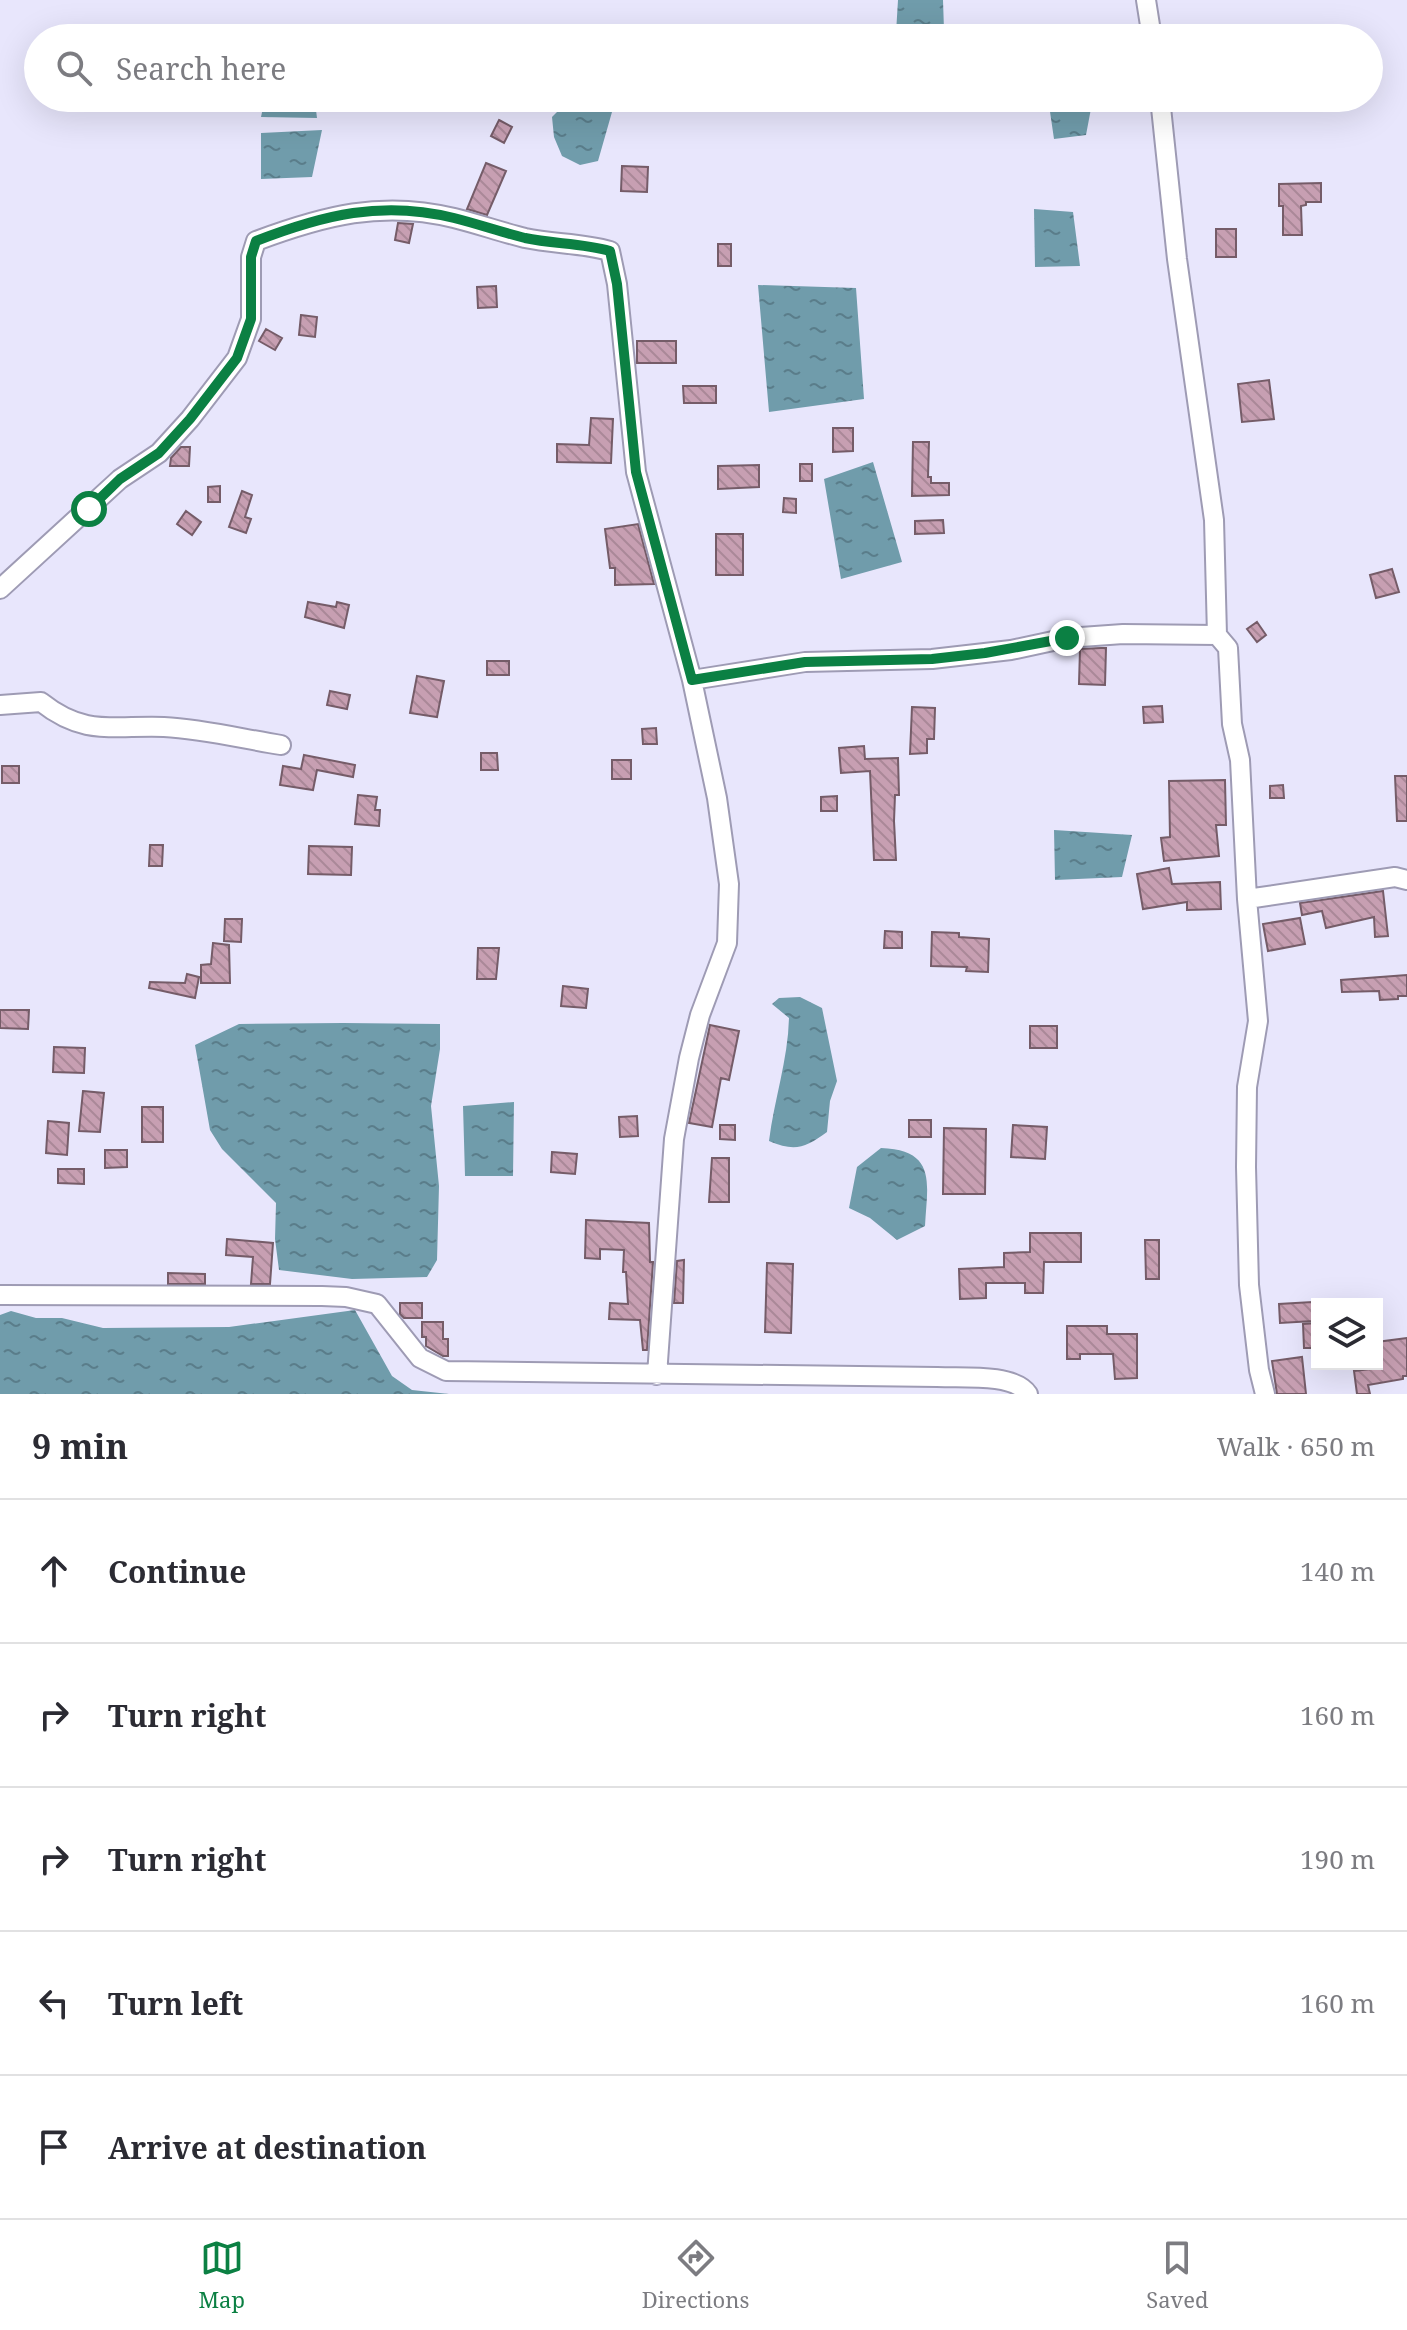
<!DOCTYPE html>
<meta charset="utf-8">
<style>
:root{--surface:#fff;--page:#f7f7f7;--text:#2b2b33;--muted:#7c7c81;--line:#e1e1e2;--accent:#0b8043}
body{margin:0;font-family:"Noto Serif",serif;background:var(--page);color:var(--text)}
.controls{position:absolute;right:24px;bottom:24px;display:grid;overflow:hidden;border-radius:0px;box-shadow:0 8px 32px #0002}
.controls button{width:72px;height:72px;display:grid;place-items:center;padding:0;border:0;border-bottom:2px solid var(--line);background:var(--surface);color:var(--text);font:40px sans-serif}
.stop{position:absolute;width:24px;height:24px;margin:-18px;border:6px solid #0b8043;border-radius:50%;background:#fff}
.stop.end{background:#0b8043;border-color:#fff;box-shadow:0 2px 8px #0008}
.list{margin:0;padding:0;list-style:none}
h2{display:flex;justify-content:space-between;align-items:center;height:104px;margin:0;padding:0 32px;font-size:34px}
h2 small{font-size:26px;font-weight:400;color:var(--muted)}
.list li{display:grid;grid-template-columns:52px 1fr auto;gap:24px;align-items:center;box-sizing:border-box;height:144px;padding:0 32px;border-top:2px solid var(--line)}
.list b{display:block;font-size:30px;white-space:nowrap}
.list em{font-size:26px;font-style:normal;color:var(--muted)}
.icon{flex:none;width:44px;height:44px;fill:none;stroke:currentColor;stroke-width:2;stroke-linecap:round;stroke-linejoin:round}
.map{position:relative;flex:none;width:1407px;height:1394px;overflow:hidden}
.search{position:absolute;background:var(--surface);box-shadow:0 8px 32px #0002;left:24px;right:24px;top:24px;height:88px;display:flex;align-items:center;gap:20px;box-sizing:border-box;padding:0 28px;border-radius:44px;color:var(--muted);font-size:30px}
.sheet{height:824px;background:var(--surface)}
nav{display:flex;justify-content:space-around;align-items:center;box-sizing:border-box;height:112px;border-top:2px solid var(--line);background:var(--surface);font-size:22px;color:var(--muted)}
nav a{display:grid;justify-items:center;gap:4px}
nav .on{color:var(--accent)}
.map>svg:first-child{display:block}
.water{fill:url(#water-ripples)}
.building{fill:url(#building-back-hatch);stroke:#755c68;stroke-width:2}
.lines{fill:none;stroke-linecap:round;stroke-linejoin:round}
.street-casing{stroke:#9e9bb4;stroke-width:22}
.street{stroke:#fff;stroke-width:18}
.route{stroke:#0b8043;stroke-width:10}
</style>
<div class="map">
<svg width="1407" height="1394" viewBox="0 0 1407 1394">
<defs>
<pattern id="water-ripples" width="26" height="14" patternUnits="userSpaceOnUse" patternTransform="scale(2)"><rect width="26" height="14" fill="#709cab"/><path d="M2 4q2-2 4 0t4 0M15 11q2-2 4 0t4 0" fill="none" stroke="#5a7d8a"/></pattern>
<pattern id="building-back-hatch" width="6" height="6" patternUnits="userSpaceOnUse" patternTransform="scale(2)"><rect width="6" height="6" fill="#c79fb2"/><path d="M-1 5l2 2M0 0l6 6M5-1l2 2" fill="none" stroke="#aa8898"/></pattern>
</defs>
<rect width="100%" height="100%" fill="#e8e6fc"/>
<path class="water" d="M898,0H943L944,30L896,33Z
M265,98L315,102L317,118L261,117Z
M571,98H616L598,161L580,165L562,156L554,137L552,117Z
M1048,98H1093L1086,135L1054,139Z
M322,130L312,177L261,179V133Z
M1034,209L1073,212L1080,266L1035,267Z
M758,285L856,288L864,399L769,412Z
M873,462L902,562L841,579L824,479Z
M1054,830L1132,835L1122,877L1055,880Z
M800,997L822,1008L837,1081L830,1101L827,1132C805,1148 795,1152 769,1141C774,1100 788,1060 789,1018L772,1004L779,998Z
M343,1023L440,1024V1049L431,1106L439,1186L437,1260L427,1277L352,1279L279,1270L275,1239L276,1203L222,1149L210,1130L195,1045L239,1024Z
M514,1102L513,1176H465L463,1106Z
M881,1148C938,1150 927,1185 925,1226L897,1240L870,1218L849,1208L857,1167Z
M355,1310L392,1376L412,1390L449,1394H0V1315L11,1311L36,1318H62L103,1328L229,1327Z"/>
<path class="building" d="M499,120L512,127L504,143L491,136Z
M486,163L506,171L487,215L467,209Z
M622,166L648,167L647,192L621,191Z
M1321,183V202H1306V205L1301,206L1302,235H1283V206H1279V184Z
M398,223L413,224L409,243L395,240Z
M1216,229H1236V257H1216Z
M718,244H731V266H718Z
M496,286L497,307L478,308L477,287Z
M301,315L317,317L315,337L299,335Z
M266,329L282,338L275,350L259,341Z
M637,341H676V363H637Z
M1269,380L1274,419L1242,422L1238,384Z
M683,386H716V403H684Z
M591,418L613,419L611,463L557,462V444L589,445Z
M833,428H853V451L833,452Z
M913,442H929L928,477H931V483H949V495L912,496Z
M181,447H190L189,466H170L171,458Z
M800,464H812V481H800Z
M759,465V487L718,489V466Z
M220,486V502H208V487Z
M242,491L252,495L245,517L251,519L246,533L229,527Z
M784,498L796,499V513L783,512Z
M186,511L201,522L192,535L177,524Z
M943,520L944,533L915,534V521Z
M638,524L654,584L615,585V568H610L605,529Z
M716,534H743V575H716Z
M1392,569L1399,592L1376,598L1370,575Z
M308,602L336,607L337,602L349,605L344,628L305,617Z
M1257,622L1266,635L1257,642L1247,629Z
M1101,648H1106L1105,685L1079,684L1080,649Z
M487,661H509V675H487Z
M417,676L444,681L437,717L410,713Z
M330,691L350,695L347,709L327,705Z
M1162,706L1163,722L1144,723L1143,707Z
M912,707L935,708L934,739H927V753L910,754Z
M656,728L657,744H643L642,729Z
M864,746L865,759L898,758L899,795H895L894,821L896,860H874L870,771L841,773L839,748Z
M481,753H497L498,770H481Z
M304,755L355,765L353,777L317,770L313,790L280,785L283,766L301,769Z
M612,760H631V779H612Z
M2,766H19V783H2Z
M1395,776H1407V821H1397Z
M1225,780L1226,825H1216L1219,856L1164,861L1161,838L1170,837L1169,781Z
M1283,785L1284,798H1270V786Z
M358,795L377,797L375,810H380L379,826L355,824Z
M837,796V811H821V797Z
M150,845H163L162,866H149Z
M309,846L352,847L351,875L308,874Z
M1169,868L1172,884L1220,882L1221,909L1187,910V902L1143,909L1137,874Z
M1383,891L1388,936L1375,937L1374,917L1326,928L1322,911L1302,915L1300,903Z
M1300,918L1305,944L1268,951L1263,924Z
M225,919H242L241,942L224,941Z
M885,931L902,932V948H884Z
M932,932L959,933V937L989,939L988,972L966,971L967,967L931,966Z
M213,943L229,945L230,983H201V965L211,964Z
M478,948H499L496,979H477Z
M187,974L199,977L195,998L149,988L150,982L185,983Z
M1407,975V996H1398V999L1380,1000L1379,991L1342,992L1341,980Z
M563,986L588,989L586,1008L561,1006Z
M0,1010H29L28,1029L0,1028Z
M710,1025L739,1031L729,1080L721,1078L712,1127L689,1123Z
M1030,1026H1057V1048H1030Z
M54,1047L85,1048L84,1073L53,1072Z
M83,1091L104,1093L100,1132L79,1131Z
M142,1107H163V1142H142Z
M637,1116L638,1136L620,1137L619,1117Z
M909,1120H931V1137H909Z
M48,1121L69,1123L67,1155L46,1153Z
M720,1125H735V1140L720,1139Z
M1013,1125L1047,1127L1045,1159L1011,1157Z
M944,1128L986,1129L985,1194H943Z
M105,1150H127V1167L105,1168Z
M552,1152L577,1154L575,1174L551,1172Z
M712,1158H729V1202H709Z
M58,1169H84V1184L58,1183Z
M586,1220L649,1223L650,1262H653L647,1350H643L640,1320L609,1319L610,1303L628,1304L626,1272H623L624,1250L600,1249V1259L585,1258Z
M1030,1233H1081V1262H1044L1043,1293H1025V1283H986V1298L960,1299L959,1269L1004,1267V1253L1030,1252Z
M227,1239L273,1243L270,1284H251L253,1257L226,1255Z
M1145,1240H1159V1279H1146Z
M684,1260L683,1303H674L677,1261Z
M767,1263L793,1264L791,1333L765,1332Z
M168,1273L205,1274V1284H168Z
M1312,1302L1313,1321L1280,1323L1279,1304Z
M400,1303H422V1318H404L400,1314Z
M422,1322H443V1339H448V1356H443L426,1346V1337H422Z
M1317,1323V1348H1304L1303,1324Z
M1067,1326H1107V1334H1137V1378L1115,1379L1113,1354H1080V1359H1067Z
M1407,1338V1376H1403V1379L1368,1385L1370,1394H1357L1354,1371L1372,1369L1371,1364H1377V1342Z
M1302,1357L1306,1394H1277L1272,1361Z"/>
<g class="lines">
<defs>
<path id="street" d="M1146,0L1152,38
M1160,98L1177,259L1214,520L1217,635L1228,648L1232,724L1240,760L1247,899L1258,1021L1247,1087L1246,1167L1249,1285L1259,1370L1265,1394
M0,589L120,479L159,453L190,419L237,358L251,319V257L256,241C323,216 382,200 454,218C478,224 501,232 525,238C553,244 582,243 610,251L617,284L636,472L692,680L717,798L729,884L727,943L700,1015L689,1058L674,1139L657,1375
M692,680L805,662L932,659L1011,650L1067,638L1123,634L1217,635
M0,705L41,702C85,737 114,725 164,727C203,729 243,739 281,745
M1247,899L1395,877L1407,880
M0,1295L322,1296L346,1297L377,1304L420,1358L446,1371L937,1377C961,1378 1014,1373 1028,1394"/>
</defs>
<use href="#street" class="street-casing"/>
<use href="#street" class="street"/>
</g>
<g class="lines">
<path class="route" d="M89,509L120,479L159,453L190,419L237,358L251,319V257L256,241C323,215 382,200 454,218C478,224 501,232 525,238C553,244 582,243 610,251L617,284L636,472L692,680L805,662L932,659L985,653L1067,638"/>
</g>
</svg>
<div class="controls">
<button><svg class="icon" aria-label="layers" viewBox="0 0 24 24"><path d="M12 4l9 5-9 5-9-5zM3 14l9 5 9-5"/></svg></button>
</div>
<div class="stop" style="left:89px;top:509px"></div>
<div class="stop end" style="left:1067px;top:638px"></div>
<div class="search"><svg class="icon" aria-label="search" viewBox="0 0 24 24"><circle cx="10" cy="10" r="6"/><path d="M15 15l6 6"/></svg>Search here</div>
</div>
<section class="sheet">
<h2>9 min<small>Walk · 650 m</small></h2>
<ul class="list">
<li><svg class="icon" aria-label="ahead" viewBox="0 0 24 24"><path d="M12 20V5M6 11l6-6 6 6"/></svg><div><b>Continue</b></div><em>140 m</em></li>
<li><svg class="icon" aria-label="right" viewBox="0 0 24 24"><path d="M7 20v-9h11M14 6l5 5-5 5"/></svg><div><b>Turn right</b></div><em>160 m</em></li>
<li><svg class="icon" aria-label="right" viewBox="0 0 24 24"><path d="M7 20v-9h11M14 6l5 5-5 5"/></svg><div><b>Turn right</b></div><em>190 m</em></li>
<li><svg class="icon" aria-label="left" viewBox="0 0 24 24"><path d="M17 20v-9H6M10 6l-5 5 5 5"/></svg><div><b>Turn left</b></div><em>160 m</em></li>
<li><svg class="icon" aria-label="arrive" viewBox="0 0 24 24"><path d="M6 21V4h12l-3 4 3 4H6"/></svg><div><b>Arrive at destination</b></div></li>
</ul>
</section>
<nav>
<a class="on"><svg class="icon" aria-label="map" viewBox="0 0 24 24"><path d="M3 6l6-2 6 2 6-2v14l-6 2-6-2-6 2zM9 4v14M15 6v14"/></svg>Map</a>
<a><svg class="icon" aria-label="directions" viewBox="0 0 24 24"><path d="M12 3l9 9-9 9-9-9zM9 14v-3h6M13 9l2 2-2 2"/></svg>Directions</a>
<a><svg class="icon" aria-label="saved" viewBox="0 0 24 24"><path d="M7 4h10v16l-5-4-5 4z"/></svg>Saved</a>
</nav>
